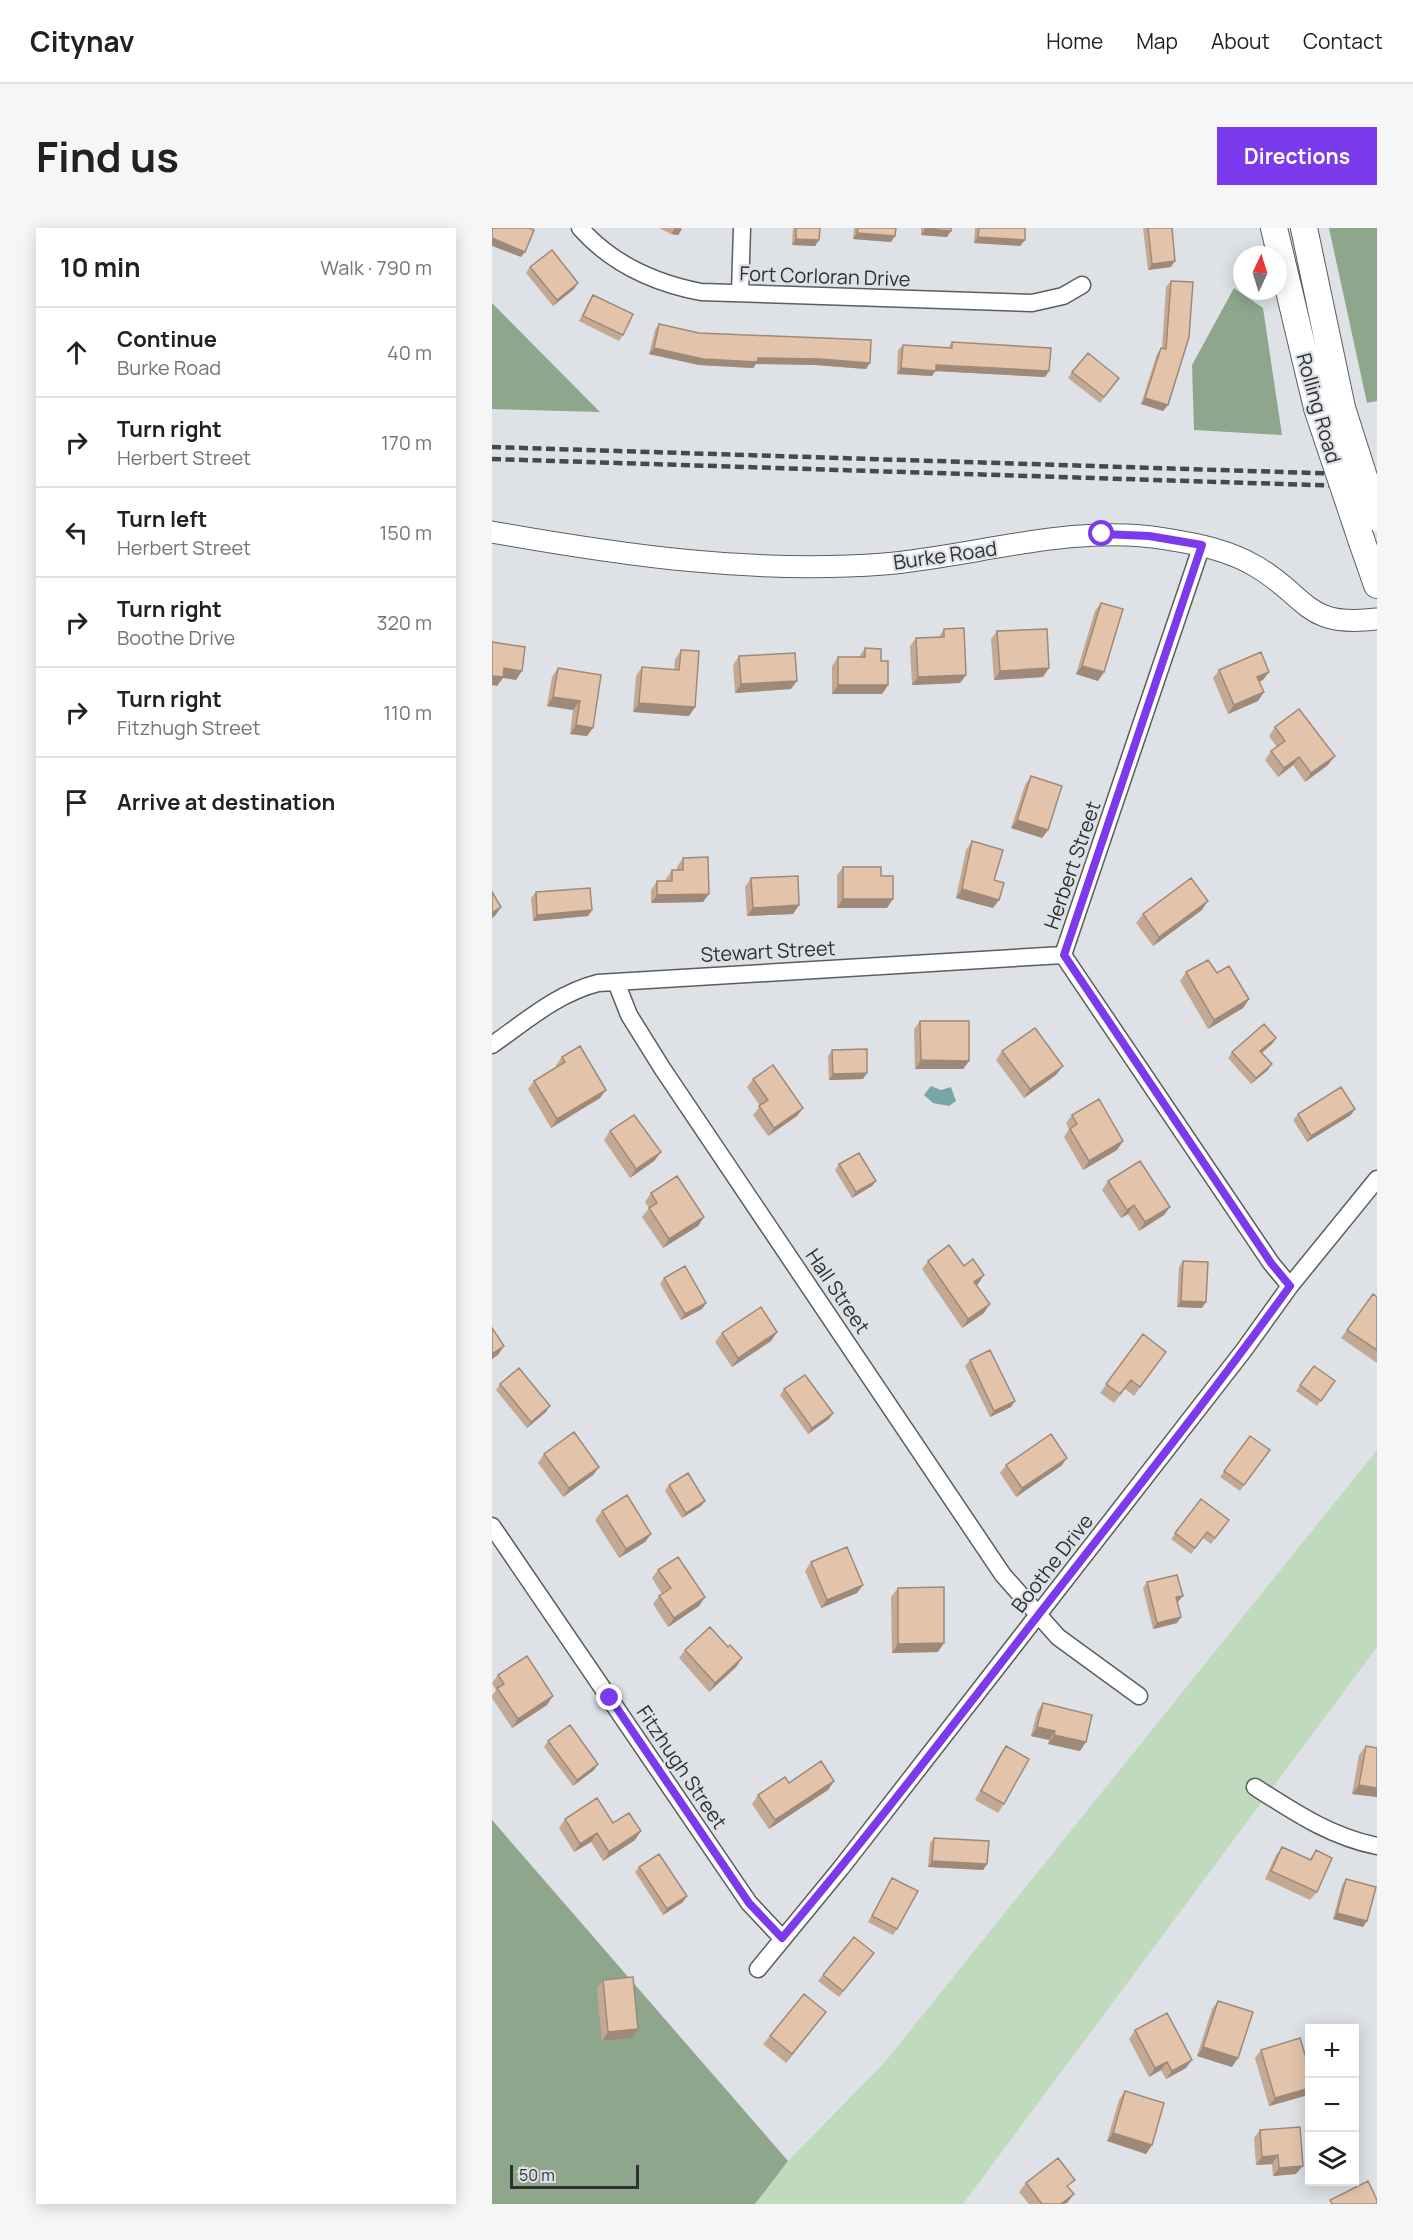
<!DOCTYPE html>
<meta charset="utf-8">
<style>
:root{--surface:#fff;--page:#f6f6f6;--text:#202124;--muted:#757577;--line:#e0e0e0;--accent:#7c3aed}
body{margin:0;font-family:Manrope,sans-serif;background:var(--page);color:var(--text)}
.controls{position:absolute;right:18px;bottom:18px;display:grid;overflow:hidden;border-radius:0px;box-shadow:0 3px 15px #0003}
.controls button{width:54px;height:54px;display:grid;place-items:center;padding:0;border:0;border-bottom:2px solid var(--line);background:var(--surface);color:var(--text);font:30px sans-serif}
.compass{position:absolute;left:741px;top:18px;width:54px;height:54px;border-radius:50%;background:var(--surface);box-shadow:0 3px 15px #0003;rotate:4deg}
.scale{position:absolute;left:18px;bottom:15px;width:129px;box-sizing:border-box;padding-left:6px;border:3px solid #2f3032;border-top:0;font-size:16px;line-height:21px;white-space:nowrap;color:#2f3032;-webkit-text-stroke:4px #dee1e6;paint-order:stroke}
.stop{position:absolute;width:18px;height:18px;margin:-14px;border:4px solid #7c3aed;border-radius:50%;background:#fff}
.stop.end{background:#7c3aed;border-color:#fff;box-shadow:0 2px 6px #0008}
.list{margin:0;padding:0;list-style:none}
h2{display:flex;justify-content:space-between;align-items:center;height:78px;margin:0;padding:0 24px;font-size:26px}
h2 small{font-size:20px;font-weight:400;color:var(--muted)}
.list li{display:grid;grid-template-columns:39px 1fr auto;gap:18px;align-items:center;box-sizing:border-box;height:90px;padding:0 24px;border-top:2px solid var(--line)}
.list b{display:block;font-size:22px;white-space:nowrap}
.list p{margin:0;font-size:20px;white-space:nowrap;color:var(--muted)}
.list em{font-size:20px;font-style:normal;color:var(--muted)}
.icon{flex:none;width:33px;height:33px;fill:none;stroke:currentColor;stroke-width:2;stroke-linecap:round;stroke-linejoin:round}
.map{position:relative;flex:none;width:885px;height:1976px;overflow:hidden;border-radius:0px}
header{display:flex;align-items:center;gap:36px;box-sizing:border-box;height:84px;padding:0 30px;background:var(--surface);border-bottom:2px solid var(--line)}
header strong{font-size:28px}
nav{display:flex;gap:33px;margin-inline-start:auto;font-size:21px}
.intro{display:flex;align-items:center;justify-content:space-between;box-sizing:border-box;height:144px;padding:0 36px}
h1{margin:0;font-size:42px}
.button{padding:15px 27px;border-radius:0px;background:var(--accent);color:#fff;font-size:21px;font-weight:700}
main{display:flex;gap:36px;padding:0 36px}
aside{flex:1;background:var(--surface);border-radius:0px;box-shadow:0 3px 15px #0003}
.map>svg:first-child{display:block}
.green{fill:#c0dabe}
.forest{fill:#8ea78c}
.water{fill:#78a6a7}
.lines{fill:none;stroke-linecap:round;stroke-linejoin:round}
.minor-casing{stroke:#5a5d61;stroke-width:19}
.tertiary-casing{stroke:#5a5d61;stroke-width:23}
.primary-casing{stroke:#5a5d61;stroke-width:28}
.minor{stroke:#fff;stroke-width:16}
.tertiary{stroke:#fff;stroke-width:21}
.primary{stroke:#fff;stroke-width:26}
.rail{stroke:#47484a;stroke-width:4.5;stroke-dasharray:9 4.5;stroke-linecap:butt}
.primary-bridge-casing{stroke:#5a5d61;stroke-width:28;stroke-linecap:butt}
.primary-bridge{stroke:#fff;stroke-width:26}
.wall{fill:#c3a993}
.shaded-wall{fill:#9f8978}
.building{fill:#e3c4ab;stroke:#9f8978;stroke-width:1.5}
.route{stroke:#7c3aed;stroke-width:8}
.labels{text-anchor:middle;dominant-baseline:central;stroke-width:4.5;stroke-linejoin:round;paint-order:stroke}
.street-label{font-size:20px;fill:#2f3032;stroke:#dee1e6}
</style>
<header>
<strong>Citynav</strong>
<nav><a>Home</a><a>Map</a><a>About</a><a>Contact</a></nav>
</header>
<div class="intro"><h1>Find us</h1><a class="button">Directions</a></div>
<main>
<aside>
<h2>10 min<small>Walk · 790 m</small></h2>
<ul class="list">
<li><svg class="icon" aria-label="ahead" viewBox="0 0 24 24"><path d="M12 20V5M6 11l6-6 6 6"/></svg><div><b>Continue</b><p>Burke Road</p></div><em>40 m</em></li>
<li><svg class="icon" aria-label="right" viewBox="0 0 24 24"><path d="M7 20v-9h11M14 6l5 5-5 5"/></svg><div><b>Turn right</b><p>Herbert Street</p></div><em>170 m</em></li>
<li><svg class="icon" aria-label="left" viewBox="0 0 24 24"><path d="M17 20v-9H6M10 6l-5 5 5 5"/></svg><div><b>Turn left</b><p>Herbert Street</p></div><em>150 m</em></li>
<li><svg class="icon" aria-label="right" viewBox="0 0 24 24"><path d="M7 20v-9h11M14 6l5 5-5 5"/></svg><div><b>Turn right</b><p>Boothe Drive</p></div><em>320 m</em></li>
<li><svg class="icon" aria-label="right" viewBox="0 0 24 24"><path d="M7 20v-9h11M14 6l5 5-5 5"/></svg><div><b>Turn right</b><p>Fitzhugh Street</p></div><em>110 m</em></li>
<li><svg class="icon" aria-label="arrive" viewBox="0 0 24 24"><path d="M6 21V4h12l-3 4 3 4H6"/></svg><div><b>Arrive at destination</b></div></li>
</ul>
</aside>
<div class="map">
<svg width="885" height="1976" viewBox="0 0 885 1976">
<rect width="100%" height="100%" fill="#dee1e6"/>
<path class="green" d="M885,1222V1419L471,1976H263L296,1933L393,1834Z"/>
<path class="forest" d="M837,0H885V173L875,175Z
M742,60L771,80L790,207L702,202L700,137Z
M0,75L108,184L0,181Z
M0,1592L296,1933L263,1976H0Z"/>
<path class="water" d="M439,858L449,862L459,859L464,873L457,878L441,875L432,867Z"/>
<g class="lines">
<defs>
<path id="minor" d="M88,0C120,36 162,55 209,64L540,75L571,68L590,57
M248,65L250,0
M571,727L710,317
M571,727L779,1035L798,1058
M124,754L137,787L170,840L511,1347L566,1409L647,1468
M0,817C34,793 66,765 106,755L571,727
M0,1298L257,1675L290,1710
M763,1559C802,1584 839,1609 885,1618
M266,1741L349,1640L752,1122L798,1058L885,951"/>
<path id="tertiary" d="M0,304C130,327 260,346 392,336C485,328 581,295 674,311C705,316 737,322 765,339C817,370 813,400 885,391"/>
<path id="primary" d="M782,0L825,180
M812,0L850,180
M870,314L885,357"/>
</defs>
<use href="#minor" class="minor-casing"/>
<use href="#tertiary" class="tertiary-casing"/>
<use href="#primary" class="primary-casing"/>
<use href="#minor" class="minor"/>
<use href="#tertiary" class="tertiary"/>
<use href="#primary" class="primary"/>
<path class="rail" d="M0,219L885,247
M0,231L885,259"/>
<defs>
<path id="primary-bridge" d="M825,180L870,314
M850,180L885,290"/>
</defs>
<use href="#primary-bridge" class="primary-bridge-casing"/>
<use href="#primary-bridge" class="primary-bridge"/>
</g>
<path class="wall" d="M167,0H190L186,7L179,6Z
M301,0H328L327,12L323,18L300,17Z
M362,0H404L399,14L361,11Z
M429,0H459L455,9L429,7Z
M483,0H533V12L528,18L482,15Z
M651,0H680L679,39L656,42Z
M38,39L86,55L82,61L61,78L34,45Z
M679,53L671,183L649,176L665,126L669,120H670L674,59Z
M101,67L131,107L127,113L87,93L97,73Z
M167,96L374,141L324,137L264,136L261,140L207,137L157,126L163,102Z
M460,114L557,143L553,149L443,143L440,148L405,146L406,122L411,117L456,120Z
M580,144L627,150L608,175L576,150Z
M609,375L612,444L606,453L584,446L603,383Z
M452,401L474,447L468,455L420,457L418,418L424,410L447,409Z
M505,403L551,449L502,452L499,411Z
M373,420L389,433L396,457L390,466H340V438L346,429H367Z
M189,422L203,479L197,488L141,484L144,448L150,439L182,442L183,431Z
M247,428L299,461L243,465L241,437Z
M66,440L109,447L95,508L78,506L81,482L55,478L60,449Z
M727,442L771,452L767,454L766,473L736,486L721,450Z
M783,499L836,537L813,554L801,537L786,549L773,532L779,523L785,519L777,508Z
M539,548L556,602L550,610L519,600L533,557Z
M480,613L502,652L501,680L464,670L474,622Z
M191,630L217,666L211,674L159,675V662L165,653H174V651L180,642H185V639Z
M351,639L389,648L395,680H345V647Z
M259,650L307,677L301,686L255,688L253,659Z
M44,664L100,682L96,688L41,693L39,670Z
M710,682L661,718L644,695L651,686Z
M694,744L725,745L757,771L751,780L716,801L688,753Z
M428,793L477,833L471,841H423L422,801Z
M784,810L780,816L770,825L776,842L759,856L736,830L740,824Z
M340,822L371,851L337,852L336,828Z
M510,823L564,847L532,870L504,832Z
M70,829L108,870L59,900L36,861L42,853L65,839L64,837Z
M261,851L311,880L305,888L276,908L261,887L268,878L255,859Z
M806,886L859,887L815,914L801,892Z
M580,887L631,913L625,922L591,942L572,909L577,901L574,895Z
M118,903L169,924L162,933L138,950L112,912Z
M347,936L384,953L380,958L360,970L343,942Z
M616,953L672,987L647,1003L636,986L629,990L610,962Z
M159,965L212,989L206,998L171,1020L150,989L157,980L153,974Z
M436,1033L472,1038L492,1047L485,1057L492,1085L470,1100L430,1041Z
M691,1033L710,1080L685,1079L687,1039Z
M172,1050L214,1075L210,1081L189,1092L168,1056Z
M881,1066L885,1069V1135L849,1110Z
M285,1104L279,1113L240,1139L223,1114L230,1105Z
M651,1106L674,1124L642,1168L633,1161L622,1175L608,1165Z
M478,1132L519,1179L498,1189L473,1138Z
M822,1138L843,1153L825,1178L804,1163Z
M8,1156L54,1184L35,1200L4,1162Z
M292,1161L337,1191L316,1206L288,1167Z
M758,1208L778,1222L748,1263L728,1249Z
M52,1226L107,1239L101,1247L71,1269L46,1235Z
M575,1230L569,1238L524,1269L508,1245L514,1237Z
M177,1257L209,1278L190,1290L173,1263Z
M709,1271L737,1292L719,1316L711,1310L699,1326L679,1311Z
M110,1283L159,1306L153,1314L127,1330L103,1292Z
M319,1334L371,1357L365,1365L329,1380L313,1343Z
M166,1342L213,1369L207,1378L176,1399L161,1376L167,1368L170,1366L160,1350Z
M655,1354L686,1374H685L689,1389L685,1395L661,1401L651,1360Z
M406,1360L446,1424L400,1425L399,1369Z
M236,1419L250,1430L244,1439L217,1464L187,1430L193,1422Z
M6,1447L55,1477L20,1500L0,1470V1468L4,1462L0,1455Z
M551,1475L588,1523L556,1516L557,1512L539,1508L545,1484Z
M56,1513L106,1536L102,1542L81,1558L52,1519Z
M514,1518L512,1576L506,1585L483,1572L508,1526Z
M874,1518L885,1569L860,1566L867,1527Z
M342,1553L336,1562L277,1601L260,1576L266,1567L297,1555Z
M73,1591L121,1595L143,1612L111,1633L99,1614L82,1624L67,1600Z
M442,1610L495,1636L491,1642L436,1639L438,1615Z
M790,1619L818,1631L824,1622L825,1664L818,1672L773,1651L784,1627Z
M147,1639L191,1674L171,1687L143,1644Z
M400,1650L405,1701L401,1707L376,1694Z
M854,1651L871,1699L841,1691L850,1657Z
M378,1731L347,1769L326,1753L331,1747Z
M111,1752L140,1810L110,1813L105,1761Z
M726,1773L740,1839L705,1828L720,1781Z
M334,1784L294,1835L271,1816L278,1808Z
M643,1802L694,1840L674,1851L669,1842L657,1849L637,1811Z
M769,1822L818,1843V1865L816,1867L777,1878L763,1830Z
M633,1863L660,1917L654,1926L615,1913L627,1872Z
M768,1902L804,1946L781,1948L780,1936L764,1937L762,1910Z
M534,1955L577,1961L582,1966L574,1976H537L527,1964Z"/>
<path class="shaded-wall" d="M183,0L190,1L186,7L179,6Z
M433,1L459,3L455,9L429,7Z
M365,5L403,8L399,14L361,11Z
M486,9L533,12L528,18L482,15Z
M0,10L33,24L29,29L0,18Z
M304,11L327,12L323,18L300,17Z
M683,33L679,39L656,42L660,36Z
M86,55L82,61L61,78L65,72Z
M162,120L266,130L328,131L378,135L374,141L324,137L264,136L261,140L207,137L157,126Z
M444,137L557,143L553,149L443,143L440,148L405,146L409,140Z
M653,170L676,177L671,183L649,176Z
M590,438L612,444L606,453L584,446Z
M12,440L30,443L24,452L11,450L5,458L0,457V448Z
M557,440L551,449L502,452L508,443Z
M777,444L771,452L759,457L765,449Z
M474,447L468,455L420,457L426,449Z
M305,453L299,461L243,465L249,456Z
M346,457H396L390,466H340Z
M772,464L766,473L736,486L742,477Z
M61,469L88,473L81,482L55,478Z
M147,475L203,479L197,488L141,484Z
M84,497L101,500L95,508L78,506Z
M843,528L836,537L813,554L819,545Z
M807,529L801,537L786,549L792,540Z
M525,592L556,602L550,610L519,600Z
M470,661L507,672L501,680L464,670Z
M217,666L211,674L159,675L165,667Z
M351,671H401L395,680H345Z
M716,673L710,682L661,718L667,709Z
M307,677L301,686L255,688L261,680Z
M9,679L3,688L0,690V685Z
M100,682L96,688L41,693L45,687Z
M757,771L751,780L716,801L722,792Z
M784,810L780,816L764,829L768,823Z
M429,832L477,833L471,841H423Z
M780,836L776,842L759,856L764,850Z
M571,838L564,847L532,870L538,861Z
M375,845L371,851L337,852L341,846Z
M114,862L108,870L59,900L65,891Z
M311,880L305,888L276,908L282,900Z
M863,881L859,887L815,914L819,908Z
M631,913L625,922L591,942L597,933Z
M169,924L162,933L138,950L144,941Z
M384,953L380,958L360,970L364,964Z
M642,977L636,986L629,990L635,982Z
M678,979L672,987L647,1003L653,994Z
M212,989L206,998L171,1020L177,1011Z
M492,1047L486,1056L476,1063L482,1054Z
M689,1073L714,1074L710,1080L685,1079Z
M214,1075L210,1081L189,1092L193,1086Z
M498,1076L492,1085L470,1100L476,1091Z
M285,1104L279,1113L240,1139L246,1130Z
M12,1118L6,1127L0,1131V1126Z
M523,1173L519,1179L498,1189L502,1183Z
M58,1178L54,1184L35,1200L39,1194Z
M341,1185L337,1191L316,1206L320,1200Z
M575,1230L569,1238L524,1269L530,1260Z
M107,1239L101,1247L71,1269L77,1260Z
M213,1273L209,1278L190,1290L194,1285Z
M159,1306L153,1314L127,1330L134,1321Z
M371,1357L365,1365L329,1380L335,1372Z
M691,1368L686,1374L680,1375L684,1369Z
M213,1369L207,1378L176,1399L182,1390Z
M689,1389L685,1395L661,1401L665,1395Z
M452,1415L446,1424L400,1425L406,1416Z
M250,1430L244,1439L217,1464L223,1455Z
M61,1468L55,1477L20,1500L26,1491Z
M545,1499L563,1503L557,1512L539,1508Z
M562,1507L594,1514L588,1523L556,1516Z
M106,1536L102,1542L81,1558L85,1552Z
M342,1553L336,1562L277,1601L283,1592Z
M867,1557L885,1560V1569L860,1566Z
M149,1603L143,1612L111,1633L117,1624Z
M105,1605L99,1614L82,1624L88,1616Z
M440,1633L495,1636L491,1642L436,1639Z
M195,1668L191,1674L171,1687L175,1681Z
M845,1685L875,1693L871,1699L841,1691Z
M334,1784L328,1792L294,1835L300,1826Z
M146,1801L140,1810L110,1813L116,1804Z
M711,1819L746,1830L740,1839L705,1828Z
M700,1832L694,1840L674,1851L680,1843Z
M675,1834L669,1842L657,1849L663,1840Z
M818,1860V1865L816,1867L777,1878L783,1870Z
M621,1905L660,1917L654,1926L615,1913Z
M786,1927L780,1936L764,1937L770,1929Z
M811,1938L804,1946L781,1948L787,1940Z
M582,1966L575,1975L569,1976Z"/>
<path class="building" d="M0,0H38L42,2L33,24L0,10Z
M304,0H328L327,12L304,11Z
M366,0H404L403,8L365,5Z
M433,0H459V3L433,1Z
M487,0H533V12L486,9Z
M656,0H680L683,33L660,36Z
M60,22L86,55L65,72L38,39Z
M679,53L701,54L697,109L676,177L653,170L669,120L674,121Z
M101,67L141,86L131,107L91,88Z
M167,96L207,105L379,112L378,135L328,131L266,130L265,134L211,131L162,120Z
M460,114L559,120L557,143L444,137V143L409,140L411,117L460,120Z
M596,125L627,150L612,169L580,144Z
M609,375L631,381L612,444L590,438Z
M472,400L474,447L426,449L424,410L452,409V401Z
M555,401L557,440L508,443L505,403Z
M0,414L33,419L30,443L12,440L11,449L0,448Z
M373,420L389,421V433H396V457H346V429H373Z
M189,422L207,423L203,479L147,475L150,439L187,442Z
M769,424L777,444L765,449L772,464L742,477L727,442Z
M303,425L305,453L249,456L247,428Z
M66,440L109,447L101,500L84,497L88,473L61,469Z
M807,481L843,528L819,545L807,529L792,540L779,523L793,513L783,499Z
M539,548L570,558L556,602L525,592Z
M480,613L511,622L502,652L512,655L507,672L470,661Z
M216,629L217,666L165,667V653H180V642H191V630Z
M351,639H389V648H401V671H351Z
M306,648L307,677L261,680L259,650Z
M699,650L716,673L667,709L651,686Z
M98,660L100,682L45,687L44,664Z
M0,664L9,679L0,685Z
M716,732L725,745L737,738L757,771L722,792L694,744Z
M428,793H477V833L429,832Z
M772,796L784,810L768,823L780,836L764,850L740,824Z
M543,800L571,838L538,861L510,823Z
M88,818L114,862L65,891L42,853L73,834L70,829Z
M375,821V845L341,846L340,822Z
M281,837L311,880L282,900L267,878L276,872L261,851Z
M849,859L863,881L819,908L806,886Z
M607,871L631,913L597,933L578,901L585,896L580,887Z
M142,887L169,924L144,941L118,903Z
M367,925L384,953L364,964L347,936Z
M648,933L678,979L653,994L642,977L635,982L616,953Z
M185,948L212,989L177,1011L157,980L165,975L159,965Z
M457,1017L472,1038L481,1031L492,1047L482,1054L498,1076L476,1091L436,1033Z
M691,1033L716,1034L714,1074L689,1073Z
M193,1038L214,1075L193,1086L172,1050Z
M881,1066L885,1069V1122L855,1102Z
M269,1079L285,1104L246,1130L230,1105Z
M0,1100L12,1118L0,1126Z
M651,1106L674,1124L648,1159L639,1152L628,1166L614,1156Z
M498,1122L523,1173L502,1183L478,1132Z
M822,1138L843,1153L829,1173L808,1157Z
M27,1140L58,1178L39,1194L8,1156Z
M313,1147L341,1185L320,1200L292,1161Z
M82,1204L107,1239L77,1260L52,1226Z
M559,1206L575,1230L530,1260L514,1237Z
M758,1208L778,1222L752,1257L732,1243Z
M196,1245L213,1273L194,1285L177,1257Z
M135,1267L159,1306L134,1321L110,1283Z
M709,1271L737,1292L723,1310L715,1304L703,1320L683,1305Z
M355,1319L371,1357L335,1372L319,1334Z
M186,1329L213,1369L182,1390L167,1368L179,1360L166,1342Z
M685,1347L691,1368L684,1369L689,1389L665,1395L655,1354Z
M452,1359V1415L406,1416V1360Z
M218,1399L236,1419L238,1417L250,1430L223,1455L193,1422Z
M35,1428L61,1468L26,1491L5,1460L12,1456L6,1447Z
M551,1475L600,1487L594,1514L562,1507L563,1503L545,1499Z
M78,1497L106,1536L85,1552L56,1513Z
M514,1518L537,1531L512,1576L489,1563Z
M874,1518L885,1520V1560L867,1557Z
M329,1533L342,1553L283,1592L266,1567L293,1549L297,1555Z
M105,1570L121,1595L137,1585L149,1603L117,1624L105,1605L88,1616L73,1591Z
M442,1610L497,1613L495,1636L440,1633Z
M790,1619L819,1632L824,1622L840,1630L825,1664L779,1643Z
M167,1626L195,1668L175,1681L147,1639Z
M400,1650L426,1663L405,1701L380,1688Z
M854,1651L884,1659L875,1693L845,1685Z
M362,1709L382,1725L351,1763L331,1747Z
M141,1749L146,1801L116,1804L111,1752Z
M312,1766L334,1784L300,1826L278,1808Z
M726,1773L761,1784L746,1830L711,1819Z
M675,1785L700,1832L680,1843L675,1834L663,1840L643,1802Z
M808,1810L818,1843V1860L783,1870L769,1822Z
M633,1863L672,1875L660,1917L621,1905Z
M808,1899L811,1938L787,1940L786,1927L770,1929L768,1902Z
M566,1930L583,1952L575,1958L582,1966L569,1976H550L534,1955Z
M876,1953L885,1972V1976H840L838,1972Z"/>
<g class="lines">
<path class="route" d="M118,1470L257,1675L290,1710C383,1600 470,1485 558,1372C639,1268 721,1165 798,1058L779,1035L572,727L710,317L657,308L610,306"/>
</g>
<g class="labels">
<g class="street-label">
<text transform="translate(333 48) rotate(2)">Fort Corloran Drive</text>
<text transform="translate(827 180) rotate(74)">Rolling Road</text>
<text transform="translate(453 327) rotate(-8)">Burke Road</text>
<text transform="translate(580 637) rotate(-71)">Herbert Street</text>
<text transform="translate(276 723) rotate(-3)">Stewart Street</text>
<text transform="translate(346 1063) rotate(56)">Hall Street</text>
<text transform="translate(560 1335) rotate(-52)">Boothe Drive</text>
<text transform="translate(190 1539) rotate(56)">Fitzhugh Street</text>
</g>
</g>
</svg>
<div class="controls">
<button>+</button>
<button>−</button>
<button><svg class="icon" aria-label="layers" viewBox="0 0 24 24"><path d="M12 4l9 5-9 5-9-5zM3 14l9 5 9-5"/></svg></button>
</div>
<svg class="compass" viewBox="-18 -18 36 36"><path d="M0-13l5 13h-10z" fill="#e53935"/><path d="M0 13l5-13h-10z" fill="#757577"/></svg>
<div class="scale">50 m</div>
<div class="stop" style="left:610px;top:306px"></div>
<div class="stop end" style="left:118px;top:1470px"></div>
</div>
</main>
